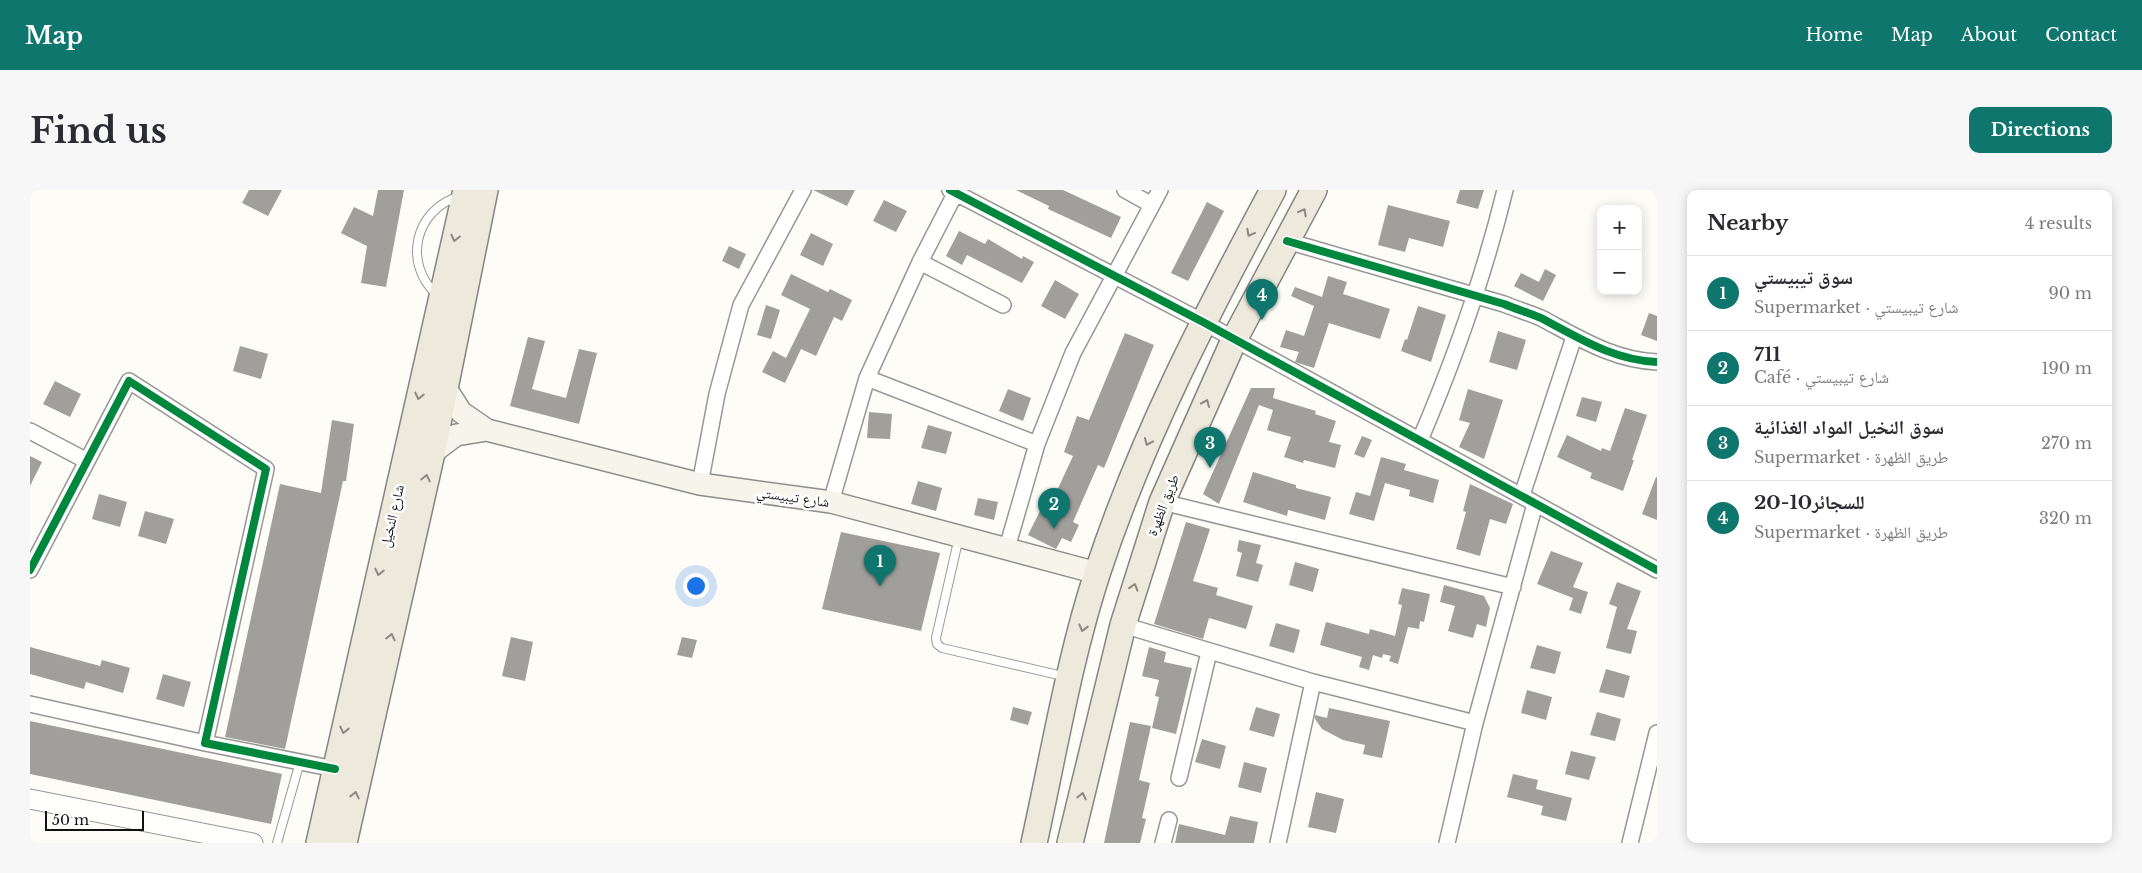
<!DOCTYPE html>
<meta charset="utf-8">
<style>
:root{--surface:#fff;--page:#f7f7f7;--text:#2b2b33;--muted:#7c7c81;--line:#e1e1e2;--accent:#0f766e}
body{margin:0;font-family:"Libre Baskerville","Noto Naskh Arabic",serif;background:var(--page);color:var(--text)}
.controls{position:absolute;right:15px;top:15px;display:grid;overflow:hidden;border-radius:10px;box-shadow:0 2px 12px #0003}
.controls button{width:45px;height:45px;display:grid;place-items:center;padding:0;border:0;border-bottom:1px solid var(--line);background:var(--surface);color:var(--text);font:25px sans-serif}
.scale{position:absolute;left:15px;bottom:12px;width:99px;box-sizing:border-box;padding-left:5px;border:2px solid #111;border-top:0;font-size:14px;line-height:18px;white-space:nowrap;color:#111;-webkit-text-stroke:4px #fff;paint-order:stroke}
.you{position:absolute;left:665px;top:395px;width:18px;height:18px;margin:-12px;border:4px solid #fff;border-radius:50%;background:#1a73e8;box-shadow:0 0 0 8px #1a73e833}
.badge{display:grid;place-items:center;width:32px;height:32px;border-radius:50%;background:var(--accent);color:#fff;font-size:16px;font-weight:700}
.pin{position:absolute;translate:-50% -41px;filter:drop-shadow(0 1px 2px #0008)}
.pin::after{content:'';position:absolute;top:26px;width:18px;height:15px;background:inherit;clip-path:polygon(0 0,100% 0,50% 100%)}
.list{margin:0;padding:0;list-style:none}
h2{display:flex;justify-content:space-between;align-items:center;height:65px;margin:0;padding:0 20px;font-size:21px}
h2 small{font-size:16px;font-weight:400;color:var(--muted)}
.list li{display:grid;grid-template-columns:32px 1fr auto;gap:15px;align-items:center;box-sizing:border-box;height:75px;padding:0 20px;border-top:1px solid var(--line)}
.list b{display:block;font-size:19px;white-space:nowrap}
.list p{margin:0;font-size:16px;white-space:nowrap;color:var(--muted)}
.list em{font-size:16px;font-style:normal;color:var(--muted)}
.map{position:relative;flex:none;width:1627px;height:653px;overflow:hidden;border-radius:10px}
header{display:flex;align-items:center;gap:30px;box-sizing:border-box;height:70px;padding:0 25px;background:var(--accent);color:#fff}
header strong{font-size:24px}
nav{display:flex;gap:28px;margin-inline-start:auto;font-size:18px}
.intro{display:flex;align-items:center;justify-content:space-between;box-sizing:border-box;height:120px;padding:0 30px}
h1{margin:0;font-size:35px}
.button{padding:12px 22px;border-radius:10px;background:var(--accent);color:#fff;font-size:18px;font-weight:700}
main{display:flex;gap:30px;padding:0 30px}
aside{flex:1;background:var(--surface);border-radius:10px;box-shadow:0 2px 12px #0003}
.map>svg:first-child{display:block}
.building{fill:#a19f9c}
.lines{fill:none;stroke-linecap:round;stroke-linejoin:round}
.service-casing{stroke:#979795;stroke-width:10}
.minor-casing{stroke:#979795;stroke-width:18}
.tertiary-casing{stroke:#979795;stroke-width:21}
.secondary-casing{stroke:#8e8d8b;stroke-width:24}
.primary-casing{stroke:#858482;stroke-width:28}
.service{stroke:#fffffe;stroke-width:8}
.minor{stroke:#fffffe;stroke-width:15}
.tertiary{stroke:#fffffe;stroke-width:19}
.secondary{stroke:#f6f4eb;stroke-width:21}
.primary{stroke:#ede9dc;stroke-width:25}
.cycleway-casing{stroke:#fff;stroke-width:11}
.cycleway{stroke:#00873e;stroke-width:8}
.oneway{stroke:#8a8881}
.labels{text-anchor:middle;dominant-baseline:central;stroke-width:5;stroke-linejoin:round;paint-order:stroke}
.street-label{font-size:14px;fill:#111;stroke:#fff}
</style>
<header>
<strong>Map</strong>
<nav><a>Home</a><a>Map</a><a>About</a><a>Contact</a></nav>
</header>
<div class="intro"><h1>Find us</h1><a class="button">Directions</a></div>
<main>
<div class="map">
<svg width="1627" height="653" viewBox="0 0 1627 653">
<rect width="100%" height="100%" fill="#fdfcf7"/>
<path class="building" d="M219,0H252L238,26L212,13Z
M348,0H374L356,97L331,93L337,56L311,43L324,17L343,26Z
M783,0H825L817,16Z
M986,0H1033L1091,27L1081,48L1018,19L1019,16Z
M1430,0H1454L1448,19L1426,13Z
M854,10L877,21L866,42L843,31Z
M1177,12L1194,21L1158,91L1141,83Z
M1358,15L1420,31L1413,57L1379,48L1375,62L1348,55Z
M929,41L955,54L958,49L992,69L993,66L1004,72L992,93L937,65L932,75L916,66Z
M781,43L803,54L793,76L770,65Z
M699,56L716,64L709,79L692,71Z
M1515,79L1526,85L1513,111L1484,96L1491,83L1509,92Z
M761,84L798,102L800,99L822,110L812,131L804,127L786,166L771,159L755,193L732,182L743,161L756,168L780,119L751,105Z
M1298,86L1317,92L1313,104L1360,119L1350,149L1299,133L1284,178L1265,172L1269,162L1250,157L1256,140L1274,146L1284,116L1261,106L1265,97L1292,107Z
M1025,90L1049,104L1035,129L1011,116Z
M736,115L750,120L741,149L727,145Z
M1388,116L1416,125L1401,172L1371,161L1375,149L1377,150Z
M1619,123L1627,126V151L1611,145Z
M1468,141L1496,150L1487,180L1459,172Z
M1095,143L1124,155L1074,278L1068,275L1043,332L1049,335L1041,352L1032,348L1026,359L998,345L1012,317L1018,320L1043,266L1034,262L1047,226L1059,230Z
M498,147L515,151L502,199L536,208L549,159L567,163L549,234L480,216Z
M210,156L238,164L231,189L203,181Z
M25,191L51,204L40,227L13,214Z
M1221,198H1245L1243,208L1286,221L1285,224L1306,231L1299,252L1311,255L1305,278L1274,270L1273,273L1254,267L1261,247L1237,240L1243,220L1229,215L1189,314L1173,304Z
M978,199L1001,208L993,231L969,221Z
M1438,199L1473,210L1454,269L1429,257L1440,233L1429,230Z
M1552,207L1572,212L1566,232L1546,226Z
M1595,218L1617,225L1602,270H1604L1593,301L1560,288L1562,283L1527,267L1537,245L1571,261L1572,258L1580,261Z
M839,222L862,224L860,249L837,248Z
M302,230L324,234L316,291H313L255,559L195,547L250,294L291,303Z
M898,235L922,242L916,264L891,258Z
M1332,246L1342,250L1334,268L1324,264Z
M0,266L12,272L0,296Z
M1351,267L1376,274L1374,280L1409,290L1403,313L1379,306L1380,300L1355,293L1344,331L1319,324L1326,302L1340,306Z
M1223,282L1266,295V298L1301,307L1295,330L1258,320L1257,326L1213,312Z
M1626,287H1627V330L1612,324Z
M888,291L912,298L906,321L881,314Z
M1440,294L1483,314L1476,334L1460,329L1450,366L1426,359L1436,322L1433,321Z
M69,304L97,312L90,337L62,329Z
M948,308L968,312L964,330L944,325Z
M115,321L144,329L136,354L108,346Z
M1156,332L1180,339L1163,391L1188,398L1186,405L1223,416L1216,439L1179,428L1173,449L1124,434Z
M811,342L910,363L891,441L792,419Z
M1209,350L1231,355L1226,373L1233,375L1228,392L1206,386L1212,363L1207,361Z
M1521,361L1553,373L1543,397L1558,402L1551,424L1539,420L1543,408L1507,394Z
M1265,372L1289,379L1283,402L1259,395Z
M1587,392L1611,401L1597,439L1607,441L1601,464L1576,458L1587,417L1579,414Z
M1414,395L1454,406L1460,418L1456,437L1447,434L1443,448L1418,441L1425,416L1410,412Z
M1372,398L1400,404L1394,432L1390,431L1389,439L1378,437L1368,474L1359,471L1361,466L1353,464L1352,468L1343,465L1339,480L1329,477L1332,467L1290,455L1296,432L1339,444L1340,439L1365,446L1372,415L1368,414Z
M1246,433L1270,440L1264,463L1239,456Z
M481,447L503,452L495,491L472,486Z
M652,447L667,450L662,468L647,465Z
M1507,455L1531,462L1525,484L1500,478Z
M0,457L70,476L72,470L100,478L93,503L56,492L54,499L0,484Z
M1119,457L1136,462L1134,472L1162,478L1146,544L1122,538L1129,507L1125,506L1129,490L1112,486Z
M1576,479L1600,486L1594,508L1569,502Z
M133,484L161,492L154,517L126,509Z
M1497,500L1522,507L1516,530L1491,523Z
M983,517L1002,522L998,535L980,530Z
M1226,517L1250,524L1244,547L1219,540Z
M1299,518L1360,531L1352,568L1333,564L1335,555L1313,550L1292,539L1285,529V525L1297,528Z
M1567,522L1591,529L1585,551L1560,545Z
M0,531L252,584L241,634L0,584Z
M1100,532L1121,536L1109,590L1120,593L1112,628L1116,629L1110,653H1074Z
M1172,549L1196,556L1190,579L1165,572Z
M1541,561L1566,567L1559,590L1535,584Z
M1214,572L1237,578L1231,603L1208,597Z
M1483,584L1508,590L1506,599L1542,608L1536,631L1511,625L1513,616L1477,607Z
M1286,602L1314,609L1306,643L1278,637Z
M1200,626L1228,632L1224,653H1145L1149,634L1195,645Z"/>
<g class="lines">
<defs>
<path id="service" d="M407,105C372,73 385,19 430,6
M929,347L906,448L907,454L912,458L1037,487
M247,653L270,572"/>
<path id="minor" d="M920,0L1173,132L1627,380
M1095,0L1122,15
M1257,51L1474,114C1486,119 1499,123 1511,128C1549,148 1583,170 1627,172
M890,72L973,115
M837,188L1007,254
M0,241L57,271
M1390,250C1425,168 1454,86 1475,0
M670,294L687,204L711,115L773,0
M1492,305L1544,147
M801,312L837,188L890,72L927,0
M1132,312L1483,397
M977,358L1007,254L1043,163L1130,0
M0,380L99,191L236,279L175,553L305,579
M1093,435L1283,492L1445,533
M0,514L175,553
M1149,588L1179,462
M1133,653L1139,630
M1248,653L1283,492
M1417,653L1445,533L1505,314
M1600,653L1627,543"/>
<path id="tertiary" d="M0,609L223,653"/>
<path id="secondary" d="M415,197L431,222L457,240L670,294L801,312L1067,383
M402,263L426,245L457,240"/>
<path id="primary" d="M289,653L436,0
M314,653L402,263L455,0
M1004,653C1024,563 1039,469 1068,381C1112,247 1177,123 1243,0
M1040,653L1093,435L1132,312L1204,150L1284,0"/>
</defs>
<use href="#service" class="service-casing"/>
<use href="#minor" class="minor-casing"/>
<use href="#tertiary" class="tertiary-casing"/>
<use href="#secondary" class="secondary-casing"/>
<use href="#primary" class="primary-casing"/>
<use href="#service" class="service"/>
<use href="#minor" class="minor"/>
<use href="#tertiary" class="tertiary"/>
<use href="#secondary" class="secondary"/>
<use href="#primary" class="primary"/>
<defs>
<path id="cycleway" d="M920,0L1173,132L1627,380
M1257,51L1474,114C1486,119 1499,123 1511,128C1549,148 1583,170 1627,172
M0,380L99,191L236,279L175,553L305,579"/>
</defs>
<use href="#cycleway" class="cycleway-casing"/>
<use href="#cycleway" class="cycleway"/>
</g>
<defs><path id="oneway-chevron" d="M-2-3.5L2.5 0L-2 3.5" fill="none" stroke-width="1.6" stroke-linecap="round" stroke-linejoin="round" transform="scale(1.25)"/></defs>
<g class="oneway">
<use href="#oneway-chevron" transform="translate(1273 22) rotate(-62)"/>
<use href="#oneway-chevron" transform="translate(1220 43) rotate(118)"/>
<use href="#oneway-chevron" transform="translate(425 48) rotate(103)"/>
<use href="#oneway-chevron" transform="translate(389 206) rotate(103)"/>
<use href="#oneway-chevron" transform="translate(1176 213) rotate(-66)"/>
<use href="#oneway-chevron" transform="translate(1118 252) rotate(113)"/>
<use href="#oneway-chevron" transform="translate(396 288) rotate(-77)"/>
<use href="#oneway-chevron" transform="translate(349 382) rotate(103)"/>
<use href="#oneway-chevron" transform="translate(1104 397) rotate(-73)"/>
<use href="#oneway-chevron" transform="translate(1053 438) rotate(104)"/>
<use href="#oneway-chevron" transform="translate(361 447) rotate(-77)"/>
<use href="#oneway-chevron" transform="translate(314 540) rotate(103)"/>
<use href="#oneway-chevron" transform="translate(325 605) rotate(-77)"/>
<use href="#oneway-chevron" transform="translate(1052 606) rotate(-77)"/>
</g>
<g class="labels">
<g class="street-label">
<text transform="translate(763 307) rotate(8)">شارع تيبيستي</text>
<text transform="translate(1133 315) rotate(-69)">طريق الظهرة</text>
<text transform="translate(362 326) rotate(-77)">شارع النخيل</text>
</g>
</g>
</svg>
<div class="controls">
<button>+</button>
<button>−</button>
</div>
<div class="scale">50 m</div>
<div class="you"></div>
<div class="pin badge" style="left:850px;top:396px">1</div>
<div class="pin badge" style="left:1024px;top:339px">2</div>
<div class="pin badge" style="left:1180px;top:278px">3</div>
<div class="pin badge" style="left:1232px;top:130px">4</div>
</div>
<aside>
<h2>Nearby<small>4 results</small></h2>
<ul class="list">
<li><span class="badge">1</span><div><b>سوق تيبيستي</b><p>Supermarket · شارع تيبيستي</p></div><em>90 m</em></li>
<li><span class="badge">2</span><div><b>711</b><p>Café · شارع تيبيستي</p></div><em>190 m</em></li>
<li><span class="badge">3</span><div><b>سوق النخيل المواد الغذائية</b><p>Supermarket · طريق الظهرة</p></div><em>270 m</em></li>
<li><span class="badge">4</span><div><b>20-10للسجائر</b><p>Supermarket · طريق الظهرة</p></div><em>320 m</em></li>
</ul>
</aside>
</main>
